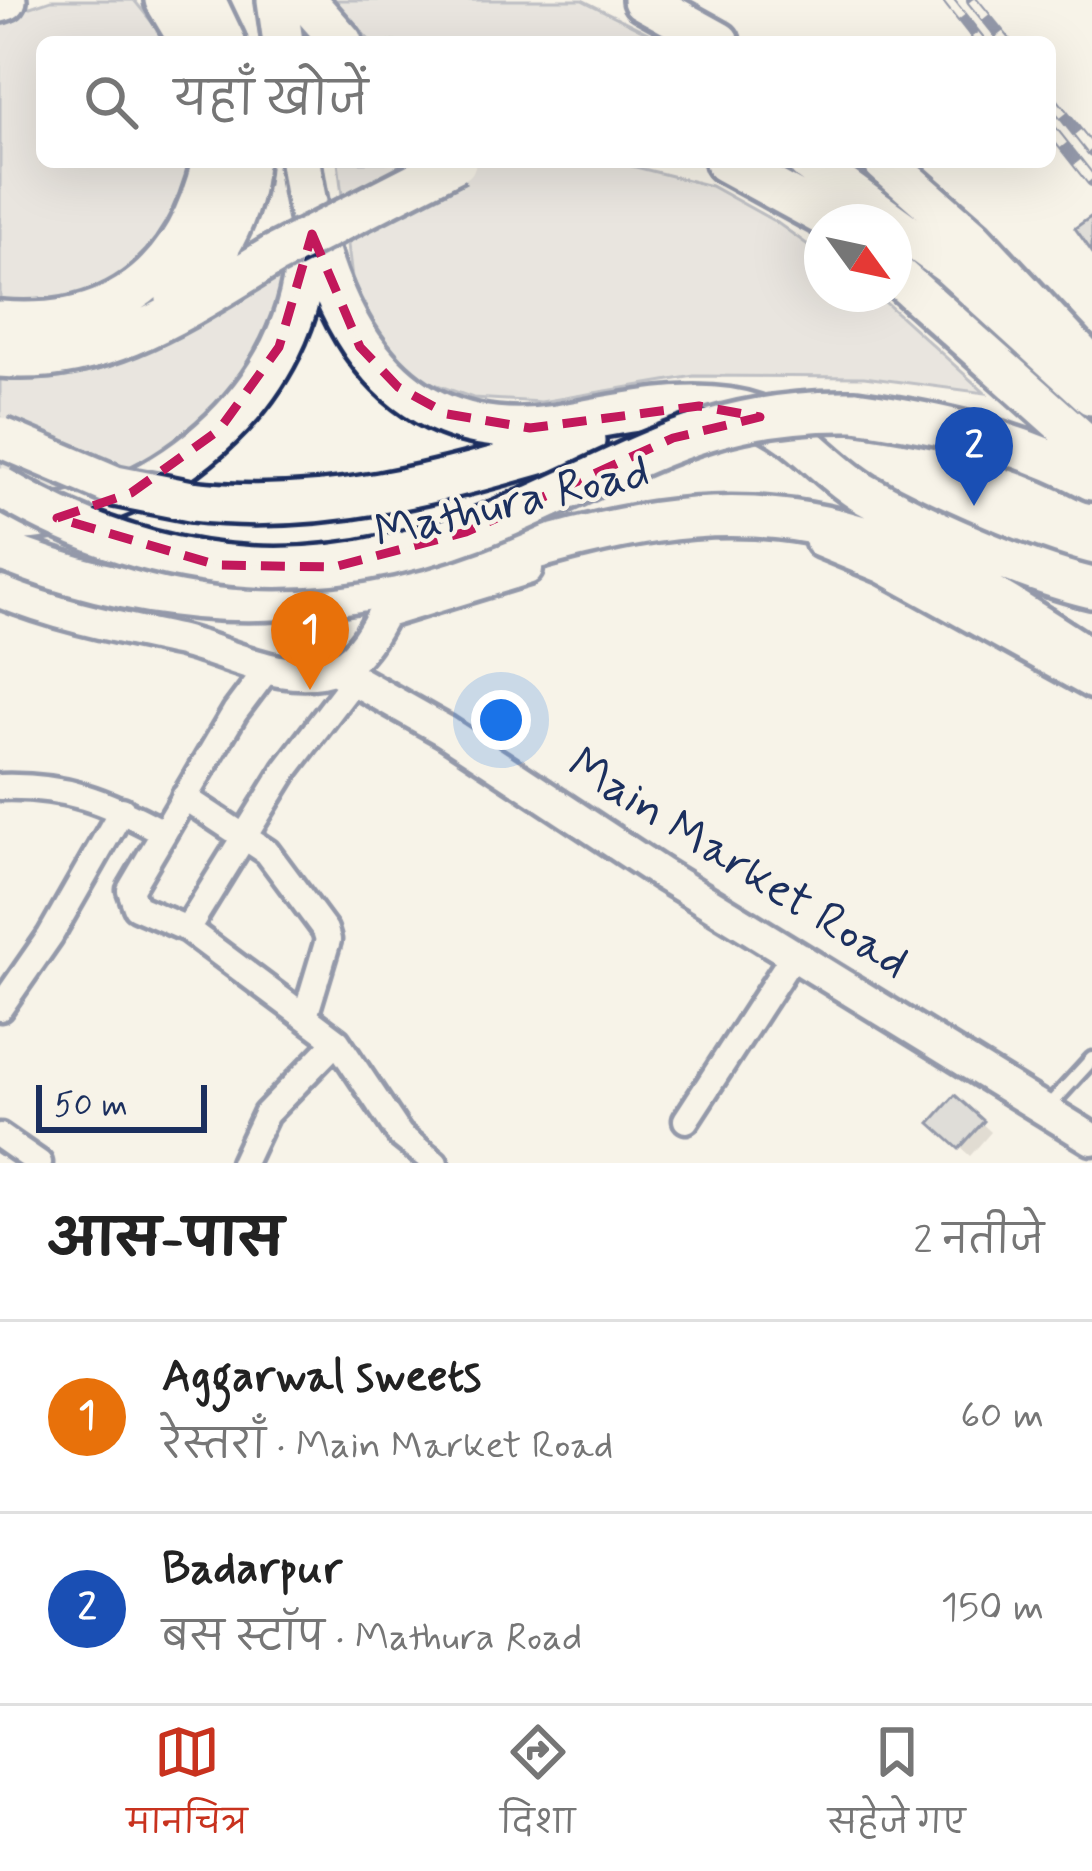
<!DOCTYPE html>
<html lang="hi">
<meta charset="utf-8">
<style>
:root{--surface:#fff;--page:#f6f6f6;--text:#222;--muted:#767676;--line:#e0e0e0;--accent:#c8321e}
body{margin:0;font-family:Mynerve,"Playpen Sans Deva",sans-serif;background:var(--page);color:var(--text)}
.compass{position:absolute;left:804px;top:204px;width:108px;height:108px;border-radius:50%;background:var(--surface);box-shadow:0 12px 48px #0002;rotate:123deg}
.scale{position:absolute;left:36px;bottom:30px;width:171px;box-sizing:border-box;padding-left:12px;border:6px solid #1b2f5e;border-top:0;font-size:33px;line-height:42px;white-space:nowrap;color:#1b2f5e;-webkit-text-stroke:9px #f7f3e8;paint-order:stroke}
.you{position:absolute;left:501px;top:720px;width:42px;height:42px;margin:-30px;border:9px solid #fff;border-radius:50%;background:#1a73e8;box-shadow:0 0 0 18px #1a73e833}
.badge{display:grid;place-items:center;width:78px;height:78px;border-radius:50%;background:var(--accent);color:#fff;font-size:39px;font-weight:700}
.pin{position:absolute;translate:-50% -99px;filter:drop-shadow(0 3px 6px #0008)}
.pin::after{content:'';position:absolute;top:63px;width:42px;height:36px;background:inherit;clip-path:polygon(0 0,100% 0,50% 100%)}
.list{margin:0;padding:0;list-style:none}
h2{display:flex;justify-content:space-between;align-items:center;height:156px;margin:0;padding:0 48px;font-size:51px}
h2 small{font-size:39px;font-weight:400;color:var(--muted)}
.list li{display:grid;grid-template-columns:78px 1fr auto;gap:36px;align-items:center;box-sizing:border-box;height:192px;padding:0 48px;border-top:3px solid var(--line)}
.list b{display:block;font-size:45px;white-space:nowrap}
.list p{margin:0;font-size:39px;white-space:nowrap;color:var(--muted)}
.list em{font-size:39px;font-style:normal;color:var(--muted)}
.icon{flex:none;width:66px;height:66px;fill:none;stroke:currentColor;stroke-width:2;stroke-linecap:round;stroke-linejoin:round}
.map{position:relative;flex:none;width:1092px;height:1163px;overflow:hidden}
.search{position:absolute;background:var(--surface);box-shadow:0 12px 48px #0002;left:36px;right:36px;top:36px;height:132px;display:flex;align-items:center;gap:30px;box-sizing:border-box;padding:0 42px;border-radius:18px;color:var(--muted);font-size:45px}
.sheet{height:540px;background:var(--surface)}
nav{display:flex;justify-content:space-around;align-items:center;box-sizing:border-box;height:168px;border-top:3px solid var(--line);background:var(--surface);font-size:33px;color:var(--muted)}
nav a{display:grid;justify-items:center;gap:6px}
nav .on{color:var(--accent)}
.map>svg:first-child{display:block}
.green{fill:#d7d6d4;stroke:#798299;stroke-width:3}
.shadow{fill:#0003}
.building{fill:#c0c3c5;stroke:#1b2f5e;stroke-width:3}
.lines{fill:none;stroke-linecap:round;stroke-linejoin:round}
.service-casing{stroke:#1b2f5e;stroke-width:21}
.minor-casing{stroke:#1b2f5e;stroke-width:33}
.tertiary-casing{stroke:#1b2f5e;stroke-width:39}
.primary-casing{stroke:#1b2f5e;stroke-width:48}
.trunk-casing{stroke:#1b2f5e;stroke-width:48}
.service{stroke:#f7f3e8;stroke-width:12}
.minor{stroke:#f7f3e8;stroke-width:24}
.tertiary{stroke:#f7f3e8;stroke-width:30}
.primary{stroke:#f7f3e8;stroke-width:39}
.trunk{stroke:#f7f3e8;stroke-width:39}
.rail-casing{stroke:#1b2f5e;stroke-width:12}
.rail{stroke:#f7f3e8;stroke-width:8;stroke-dasharray:22;stroke-linecap:butt}
.primary-bridge-casing{stroke:#1b2f5e;stroke-width:48;stroke-linecap:butt}
.trunk-bridge-casing{stroke:#1b2f5e;stroke-width:48;stroke-linecap:butt}
.primary-bridge{stroke:#f7f3e8;stroke-width:39}
.trunk-bridge{stroke:#f7f3e8;stroke-width:39}
.marked{fill:none;stroke:#c2185b;stroke-width:9;stroke-dasharray:24 15;stroke-linejoin:round}
.labels{text-anchor:middle;dominant-baseline:central;stroke-width:9;stroke-linejoin:round;paint-order:stroke}
.street-label{font-size:48px;fill:#1b2f5e;stroke:#f7f3e8}
</style>
<div class="map">
<svg width="1092" height="1163" viewBox="0 0 1092 1163">
<rect width="100%" height="100%" fill="#f7f3e8"/>
<filter id="ink" filterUnits="userSpaceOnUse"><feTurbulence type="fractalNoise" baseFrequency=".00833" numOctaves="2"/><feDisplacementMap in="SourceGraphic" scale="24" xChannelSelector="R" yChannelSelector="G"/><feConvolveMatrix kernelMatrix="1 2 1 2 8 2 1 2 1" color-interpolation-filters="sRGB"/></filter>
<g filter="url(#ink)">
<path class="green" d="M51,0H134L168,42H42V162H194C187,185 181,223 166,241C119,297 69,306 0,303V17Z
M332,0H582L666,42H371Z
M338,162H616L711,186L776,222L822,255V294H876L985,393L864,377L694,376L541,402L473,398L415,377L380,344L352,278Z
M288,265C267,370 199,447 100,487C70,499 32,500 0,507V377C107,396 201,318 288,265Z"/>
<path class="shadow" d="M955,1099L991,1132L970,1156L934,1123Z"/>
<path class="building" d="M1092,216V252L1075,228Z
M955,1095L984,1121L959,1149L930,1123Z"/>
<g class="lines">
<defs>
<path id="service" d="M1047,1108L1092,1059"/>
<path id="minor" d="M354,680L286,769L187,929L337,1041L400,1135L435,1163
M0,787C66,785 105,801 163,832
M184,797L267,852L325,930L328,940L306,1013
M187,929L136,907L130,890L235,712L268,668
M0,1008L50,936L122,810
M686,1120L794,954
M0,1136L39,1163
M243,1163L266,1114L337,1041"/>
<path id="tertiary" d="M821,542L884,568L1092,683
M0,592C59,616 116,627 177,640C227,651 286,688 338,667C364,656 380,619 393,595
M383,613L527,569
M335,669L445,731L662,874L1092,1139"/>
<path id="primary" d="M277,0L283,42
M300,162C320,304 383,452 557,425C618,415 695,394 755,415C799,431 825,470 865,494C923,527 1027,573 1092,588
M191,501C330,517 452,479 585,441
M0,521C148,524 310,394 306,237
M0,550C134,604 258,614 400,584C542,554 658,497 808,523C916,541 1002,602 1092,660"/>
<path id="trunk" d="M165,0L190,42
M205,0L225,42
M305,0L342,42
M643,0L719,42
M0,2L6,0
M725,162L835,222
M808,162L950,265L1092,395
M884,162L972,239L1085,360
M894,273L1092,450
M176,299C216,265 243,214 247,162
M0,321C116,331 186,272 212,162
M0,357C105,367 188,307 274,255
M855,411C940,423 1016,440 1092,480"/>
</defs>
<use href="#service" class="service-casing"/>
<use href="#minor" class="minor-casing"/>
<use href="#tertiary" class="tertiary-casing"/>
<use href="#primary" class="primary-casing"/>
<use href="#trunk" class="trunk-casing"/>
<use href="#service" class="service"/>
<use href="#minor" class="minor"/>
<use href="#tertiary" class="tertiary"/>
<use href="#primary" class="primary"/>
<use href="#trunk" class="trunk"/>
<defs>
<path id="rail" d="M948,0L981,42
M972,0L1006,42
M1050,98L1092,151
M1050,128L1092,181"/>
</defs>
<use href="#rail" class="rail-casing"/>
<use href="#rail" class="rail"/>
<defs>
<path id="primary-bridge" d="M0,437L115,486L191,501"/>
<path id="trunk-bridge" d="M274,255L456,162
M0,487C166,585 332,592 509,516C636,461 708,408 855,411"/>
</defs>
<use href="#primary-bridge" class="primary-bridge-casing"/>
<use href="#trunk-bridge" class="trunk-bridge-casing"/>
<use href="#primary-bridge" class="primary-bridge"/>
<use href="#trunk-bridge" class="trunk-bridge"/>
</g>
</g>
<path d="M0 0H1092V1163H0ZM312,234L360,347L398,387L447,414L530,428L699,406L760,417L673,438L466,532L334,567L217,565L57,518L131,493L219,430L279,347Z" fill="#f7f3e8" fill-opacity=".55" fill-rule="evenodd"/>
<path class="marked" d="M312,234L360,347L398,387L447,414L530,428L699,406L760,417L673,438L466,532L334,567L217,565L57,518L131,493L219,430L279,347Z"/>
<g class="labels">
<g class="street-label">
<text transform="translate(512 503) rotate(-13)">Mathura Road</text>
<text transform="translate(738 864) rotate(32)">Main Market Road</text>
</g>
</g>
</svg>
<svg class="compass" viewBox="-18 -18 36 36"><path d="M0-13l5 13h-10z" fill="#e53935"/><path d="M0 13l5-13h-10z" fill="#767676"/></svg>
<div class="scale">50 m</div>
<div class="you"></div>
<div class="pin badge" style="left:310px;top:690px;background:#e8710a">1</div>
<div class="pin badge" style="left:974px;top:506px;background:#1a4fb4">2</div>
<div class="search"><svg class="icon" aria-label="search" viewBox="0 0 24 24"><circle cx="10" cy="10" r="6"/><path d="M15 15l6 6"/></svg>यहाँ खोजें</div>
</div>
<section class="sheet">
<h2>आस-पास<small>2 नतीजे</small></h2>
<ul class="list">
<li><span class="badge" style="background:#e8710a">1</span><div><b>Aggarwal sweets</b><p>रेस्तराँ · Main Market Road</p></div><em>60 m</em></li>
<li><span class="badge" style="background:#1a4fb4">2</span><div><b>Badarpur</b><p>बस स्टॉप · Mathura Road</p></div><em>150 m</em></li>
</ul>
</section>
<nav>
<a class="on"><svg class="icon" aria-label="map" viewBox="0 0 24 24"><path d="M3 6l6-2 6 2 6-2v14l-6 2-6-2-6 2zM9 4v14M15 6v14"/></svg>मानचित्र</a>
<a><svg class="icon" aria-label="directions" viewBox="0 0 24 24"><path d="M12 3l9 9-9 9-9-9zM9 14v-3h6M13 9l2 2-2 2"/></svg>दिशा</a>
<a><svg class="icon" aria-label="saved" viewBox="0 0 24 24"><path d="M7 4h10v16l-5-4-5 4z"/></svg>सहेजे गए</a>
</nav>
